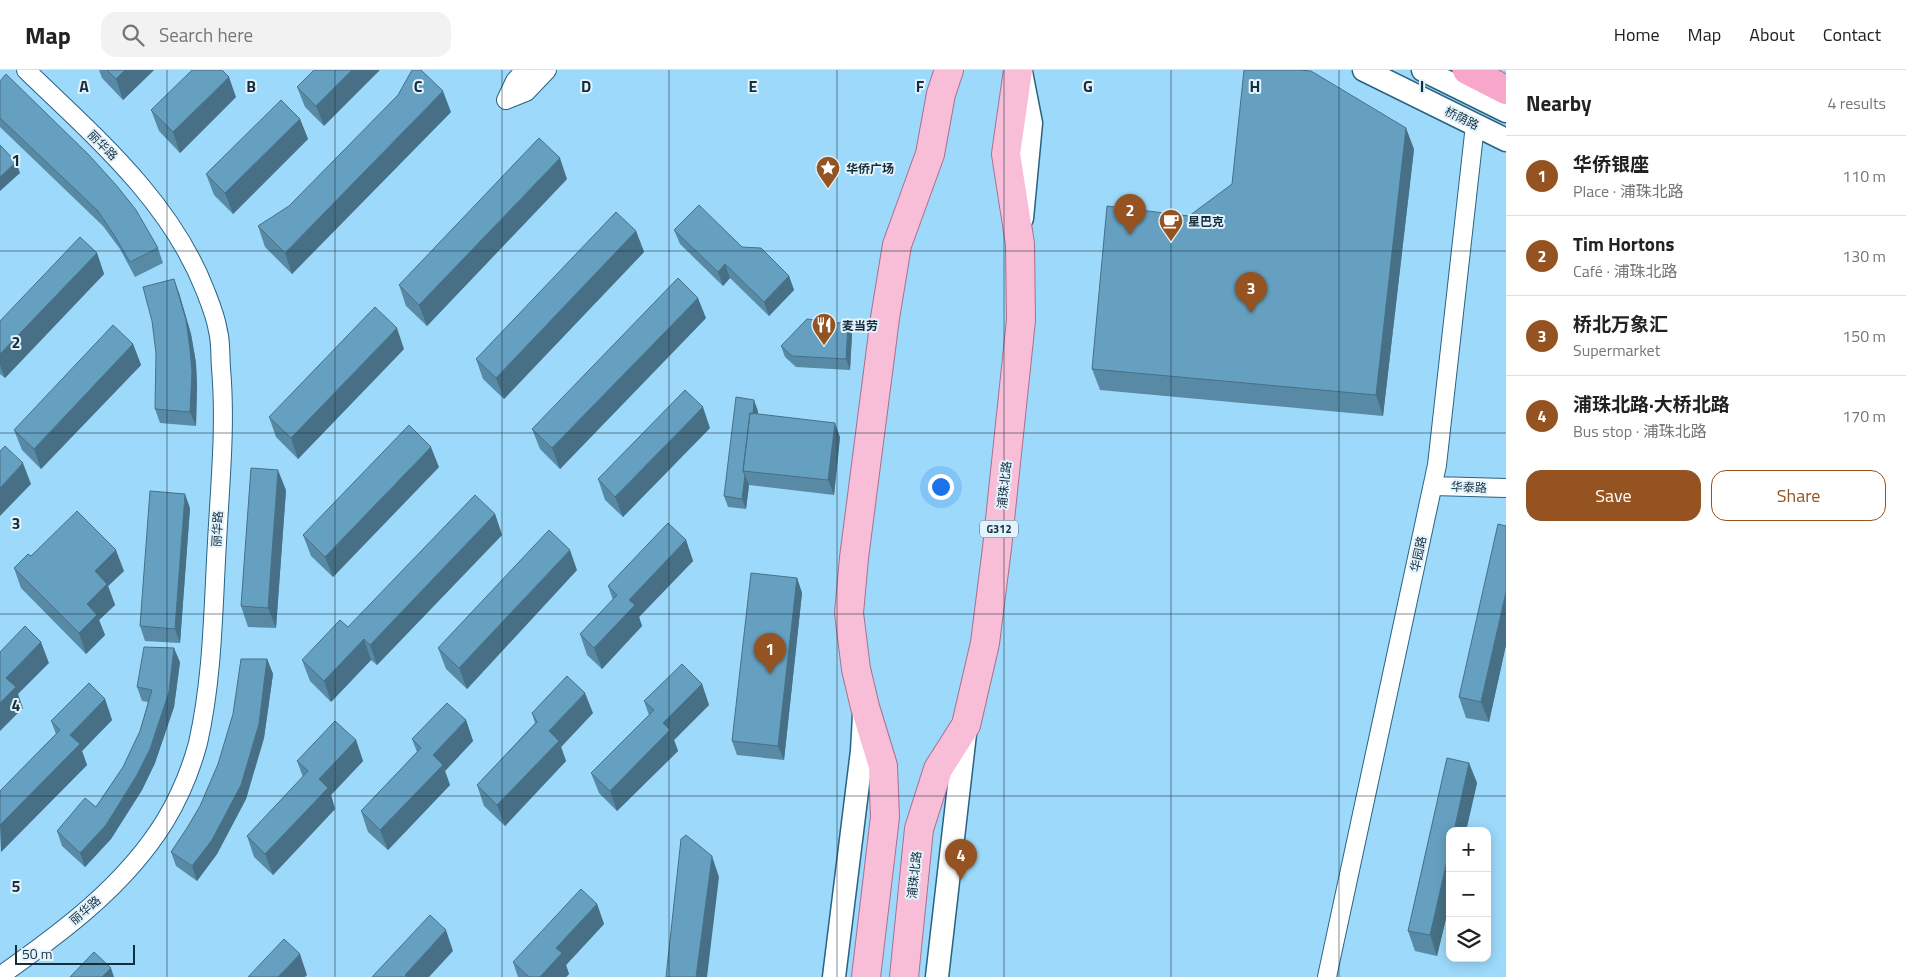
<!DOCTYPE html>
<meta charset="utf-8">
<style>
:root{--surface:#fff;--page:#f2f2f2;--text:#222;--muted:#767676;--line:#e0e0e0;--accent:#955321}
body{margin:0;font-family:"Titillium Web","Noto Sans SC",sans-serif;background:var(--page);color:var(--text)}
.controls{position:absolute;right:15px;bottom:15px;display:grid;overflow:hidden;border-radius:10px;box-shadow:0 2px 12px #0003}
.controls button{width:45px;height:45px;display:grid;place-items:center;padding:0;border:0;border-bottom:1px solid var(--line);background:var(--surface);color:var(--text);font:25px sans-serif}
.scale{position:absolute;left:15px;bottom:12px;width:120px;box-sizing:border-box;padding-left:5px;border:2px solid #162e3b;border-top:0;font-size:14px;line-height:18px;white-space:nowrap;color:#162e3b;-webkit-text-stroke:4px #e2f3fe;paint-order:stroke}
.you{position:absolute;left:940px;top:416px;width:18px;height:18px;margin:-12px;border:4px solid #fff;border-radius:50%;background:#1a73e8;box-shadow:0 0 0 8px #1a73e833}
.badge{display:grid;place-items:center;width:32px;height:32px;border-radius:50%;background:var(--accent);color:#fff;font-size:16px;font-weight:700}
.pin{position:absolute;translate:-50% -41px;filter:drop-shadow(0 1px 2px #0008)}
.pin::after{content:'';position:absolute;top:26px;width:18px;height:15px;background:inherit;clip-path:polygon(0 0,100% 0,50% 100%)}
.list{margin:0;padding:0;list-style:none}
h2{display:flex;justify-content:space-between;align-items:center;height:65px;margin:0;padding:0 20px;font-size:21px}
h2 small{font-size:16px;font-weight:400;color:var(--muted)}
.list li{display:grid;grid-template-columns:32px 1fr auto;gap:15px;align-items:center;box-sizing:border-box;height:80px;padding:0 20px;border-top:1px solid var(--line)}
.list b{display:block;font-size:19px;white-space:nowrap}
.list p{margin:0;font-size:16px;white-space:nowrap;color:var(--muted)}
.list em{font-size:16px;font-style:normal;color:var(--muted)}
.actions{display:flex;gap:10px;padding:15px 20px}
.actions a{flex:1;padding:11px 0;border:1px solid var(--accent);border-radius:15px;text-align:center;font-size:18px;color:var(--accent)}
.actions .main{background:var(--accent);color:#fff}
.icon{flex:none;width:28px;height:28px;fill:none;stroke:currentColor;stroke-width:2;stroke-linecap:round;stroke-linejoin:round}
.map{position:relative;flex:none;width:1506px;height:907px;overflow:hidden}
header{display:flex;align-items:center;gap:30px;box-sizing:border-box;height:70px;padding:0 25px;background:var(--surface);border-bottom:1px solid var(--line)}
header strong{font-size:24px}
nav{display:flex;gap:28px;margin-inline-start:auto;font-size:18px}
.search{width:350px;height:45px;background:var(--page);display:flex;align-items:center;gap:12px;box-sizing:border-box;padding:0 18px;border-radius:15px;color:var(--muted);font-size:19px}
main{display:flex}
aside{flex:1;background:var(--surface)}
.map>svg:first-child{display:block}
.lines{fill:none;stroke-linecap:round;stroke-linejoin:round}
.minor-casing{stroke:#296381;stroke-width:20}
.tertiary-casing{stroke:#296381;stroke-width:25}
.primary-casing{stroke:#a7708f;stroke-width:30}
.trunk-casing{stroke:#a7708f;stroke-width:30}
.minor{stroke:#fff;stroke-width:18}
.tertiary{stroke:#fff;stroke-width:22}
.primary{stroke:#f9bed7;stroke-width:28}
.trunk{stroke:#f7a8ca;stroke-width:28}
.wall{fill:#588aa5}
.shaded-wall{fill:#477086}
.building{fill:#66a0c0;stroke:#477086}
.grid{fill:none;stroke:#162e3b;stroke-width:1;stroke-opacity:0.55}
.labels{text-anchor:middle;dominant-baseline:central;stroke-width:4;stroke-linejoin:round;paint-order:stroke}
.shield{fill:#e2f3fe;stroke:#536976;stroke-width:1}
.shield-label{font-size:11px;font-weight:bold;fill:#162e3b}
.street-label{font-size:12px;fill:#162e3b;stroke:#e2f3fe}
.poi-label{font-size:12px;font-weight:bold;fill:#162e3b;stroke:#e2f3fe;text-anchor:start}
.grid-label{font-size:16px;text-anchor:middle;font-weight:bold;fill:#162e3b;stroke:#e2f3fe;stroke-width:4;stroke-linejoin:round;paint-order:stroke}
</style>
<header>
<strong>Map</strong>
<div class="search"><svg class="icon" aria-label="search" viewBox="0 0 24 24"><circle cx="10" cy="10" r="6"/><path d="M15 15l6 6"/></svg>Search here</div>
<nav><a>Home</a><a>Map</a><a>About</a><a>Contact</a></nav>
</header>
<main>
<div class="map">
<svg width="1506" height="907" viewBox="0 0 1506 907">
<rect width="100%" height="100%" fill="#9dd9fa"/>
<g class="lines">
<defs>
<path id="minor" d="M506,30L526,22L547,0
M506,30L515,11L525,0
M1433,416L1506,418
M0,906C61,863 125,816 165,751C179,728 191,699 198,673C213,607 213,539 217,472C220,414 226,356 221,298C220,286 221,272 218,261C216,247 210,233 205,220C170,130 94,66 26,0
M1327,907L1437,395L1475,55"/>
<path id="tertiary" d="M1364,0L1506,70
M1423,0L1506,41
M1021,2L1031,53L1022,148
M834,907L862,681L864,645
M937,907L966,655"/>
<path id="primary" d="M866,907L885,747L883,696L865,637L856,599L849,543L854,488L885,248L897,175L930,84L941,24L949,0
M904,907L919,759L938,699L966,655L985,573L997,478L1021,250L1020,174L1006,84L1018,0"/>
<path id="trunk" d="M1467,0L1506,20"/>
</defs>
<use href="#minor" class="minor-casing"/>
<use href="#tertiary" class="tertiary-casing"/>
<use href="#primary" class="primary-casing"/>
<use href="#trunk" class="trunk-casing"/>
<use href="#minor" class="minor"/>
<use href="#tertiary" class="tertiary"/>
<use href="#primary" class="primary"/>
<use href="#trunk" class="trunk"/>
</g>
<path class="wall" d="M99,0H154L123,30L102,8Z
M314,0L324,56L305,37L297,17Z
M0,11L158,178L163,193L135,207L120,179L103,156L0,57Z
M236,27L180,83L159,61L151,40Z
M451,42L292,204L265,177L258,156Z
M300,49L308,69L233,144L214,125L206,104Z
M1414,79L1383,346L1100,320L1092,299L1189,146Z
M567,109L427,256L406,236L399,215Z
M674,160L742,177L789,206L794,220L769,246L730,208L723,216L680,174Z
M636,161L644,182L504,329L483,309L476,289Z
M97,183L104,204L5,308L0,304V251Z
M179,223L191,264L196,293L197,316L196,356L160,353L155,339Z
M706,248L560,399L540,379L532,359Z
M848,254L852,264L850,300L796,297L785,287L781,276Z
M133,274L141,295L41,399L22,380L14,360Z
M404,279L298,389L276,367L269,347Z
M758,341V344L840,367L834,425L749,415L746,439L728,437L724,426Z
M710,358L623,447L605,430L598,409Z
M439,397L333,507L311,486L303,465Z
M286,420L276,558L248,557L241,536Z
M190,438L180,573L145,571L140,556Z
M495,444L502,465L377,595L371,590L331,632L310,611L302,590L348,557Z
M1506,456V575L1489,652L1466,648L1459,627Z
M686,470L693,491L639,547L642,556L602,599L587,585L580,564L613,530L608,516Z
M31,486L124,501L108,516L115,535L99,550L105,565L86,584L21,518L14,498Z
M577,500L467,619L446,599L438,578Z
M797,508L802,523L784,690L737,685L732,671Z
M267,589L273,604L264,668L246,729L217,784L197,811L176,796L171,782L187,758L200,736Z
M180,592L174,637L155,693L142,720L111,769L85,797L62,776L57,761L96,737L123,697L140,661L148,632L142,631L137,617Z
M702,614L709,635L674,670L678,681L617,741L599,723L591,703L649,645L644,631Z
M105,629L112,650L82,681L87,695L1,782L0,721L56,664L51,651Z
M532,643H593L561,677L566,691L505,756L484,736L477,715L535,653Z
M466,650L473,671L445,701L450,715L388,780L368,762L361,741L417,682L412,669Z
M356,670L363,691L331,725L335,739L273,805L254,787L247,766L303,707L297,691Z
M1447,688L1469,693L1477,713L1466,761H1450V832L1437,886L1415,881L1408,861Z
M597,834L604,854L566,895L569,904L566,907H518L513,892Z"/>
<path class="shaded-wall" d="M125,0H154L123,30L116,9Z
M352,0H380L324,56L316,36Z
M229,7L236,27L180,83L173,62Z
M443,21L451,42L292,204L285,183Z
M300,49L308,69L233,144L225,123Z
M1406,58L1414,79L1383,346L1376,325Z
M560,88L567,109L427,256L419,235Z
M16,92L20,103L0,121V107Z
M636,161L644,182L504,329L496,308Z
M97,183L104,204L5,308L0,295V284Z
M725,194L730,208L723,216L718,202Z
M789,206L794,220L769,246L764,232Z
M174,209L179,223L191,264L196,293L197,316L196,356L190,342Z
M698,228L706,248L560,399L552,378Z
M848,254L852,264L850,300L846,289Z
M397,258L404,279L298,389L291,368Z
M133,274L141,295L41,399L34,379Z
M754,330L758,341L751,402L746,401Z
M703,337L710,358L623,447L615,427Z
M835,353L840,367L834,425L828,410Z
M431,377L439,397L333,507L325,487Z
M23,393L31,414L0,446V418Z
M278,400L286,420L276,558L268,538Z
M745,405L749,415L746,439L742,429Z
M185,424L190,438L180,573L175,559Z
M495,444L502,465L377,595L370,575Z
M686,470L693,491L639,547L642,556L602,599L594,578L629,530Z
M116,480L124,501L108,516L115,535L99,550L105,565L86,584L79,563L95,501Z
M570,480L577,500L467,619L459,598Z
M797,508L802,523L784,690L778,676Z
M1506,522V575L1489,652L1481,632Z
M364,569L371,590L331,632L324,611Z
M41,572L49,593L18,624L23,638L0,661V633L6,608Z
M174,578L180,592L174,637L155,693L142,720L111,769L85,797L80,783L106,755Z
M267,589L273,604L264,668L246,729L217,784L197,811L192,796Z
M702,614L709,635L674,670L678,681L617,741L610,721L663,653Z
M585,623L593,643L561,677L566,691L505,756L497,735L549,661Z
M105,629L112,650L82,681L87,695L1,782L0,755L70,665Z
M466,650L473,671L445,701L450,715L388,780L380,760L433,685Z
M356,670L363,691L331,725L335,739L273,805L265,784L319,709Z
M1469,693L1477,713L1466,761H1454Z
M1450,778V832L1437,886L1430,865Z
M712,786L719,807L707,907H696Z
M597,834L604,854L566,895L569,904L566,907H540L556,878Z
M446,860L453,881L429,907H405V905Z
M300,884L307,905L305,907H278Z
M111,898L114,907H102Z"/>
<path class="building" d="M107,0H125L116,9Z
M192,0H222L229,7L173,62L151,40Z
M314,0H352L316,36L297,17Z
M412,0H421L443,21L285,183L258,156L289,136L398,25Z
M1244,0H1298L1311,1L1406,58L1376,325L1092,299L1107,136L1189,146L1232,114Z
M6,4L89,85L117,116L136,140L158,178L130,192L114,165L98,141L0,48V11Z
M281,30L300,49L225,123L206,104Z
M539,68L560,88L419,235L399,215Z
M0,75L16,92L0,107Z
M699,135L742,177L761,178L789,206L764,232L725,194L718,202L674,160Z
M616,142L636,161L496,308L476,289Z
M80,167L97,183L0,284V251Z
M678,208L698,228L552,378L532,359Z
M174,209L186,250L190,279L192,302L190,342L155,339L156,283L152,251L143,217Z
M375,237L397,258L291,368L269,347Z
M807,249L848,254L846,289L792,286L781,276Z
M113,255L133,274L34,379L14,360Z
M685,320L703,337L615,427L598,409Z
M736,327L754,330L753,344L750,343L743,401L745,405L742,429L724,426Z
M750,343L835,353L828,410L743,401Z
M409,355L431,377L325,487L303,465Z
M5,376L23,393L0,418V381Z
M251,398L278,400L268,538L241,536Z
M150,421L185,424L175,559L140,556Z
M475,425L495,444L370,575L364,569L324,611L302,590L340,550L348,557Z
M77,441L116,480L95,501L107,514L87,534L97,545L79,563L14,498L28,484L31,486Z
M668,453L686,470L629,530L635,535L594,578L580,564L617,525L608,516Z
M1498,454L1506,456V522L1481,632L1459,627Z
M549,460L570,480L459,598L438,578Z
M751,503L797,508L778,676L732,671Z
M25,556L41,572L6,608L16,617L0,633V582Z
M144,577L174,578L169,622L150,679L137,705L106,755L80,783L57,761L85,728L96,737L123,697L140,661L152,620L137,617Z
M241,589H267L259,654L241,715L212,770L192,796L171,782L187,758L200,736L218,694L233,644Z
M682,594L702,614L663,653L670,660L610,721L591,703L654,640L644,631Z
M567,606L585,623L549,661L559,671L497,735L477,715L537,652L532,643Z
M89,613L105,629L70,665L80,674L0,755V721L60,660L51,651Z
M447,633L466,650L433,685L443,695L380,760L361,741L421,678L412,669Z
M335,651L356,670L319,709L328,718L265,784L247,766L308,701L297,691Z
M1447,688L1469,693L1454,761H1450V778L1430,865L1408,861Z
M686,765L712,786L696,907H666L681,769Z
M581,819L597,834L556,878L562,883L540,907H529L513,892Z
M430,845L446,860L405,905L407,907H372Z
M284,869L300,884L278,907H248Z
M94,882L111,898L102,907H70Z"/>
<path class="grid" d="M167,0V907M335,0V907M502,0V907M669,0V907M837,0V907M1004,0V907M1171,0V907M1339,0V907M0,181H1506M0,363H1506M0,544H1506M0,726H1506"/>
<defs>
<symbol id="sight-pin" viewBox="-11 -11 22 30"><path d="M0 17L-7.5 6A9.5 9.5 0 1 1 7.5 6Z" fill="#955321" stroke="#e2f3fe"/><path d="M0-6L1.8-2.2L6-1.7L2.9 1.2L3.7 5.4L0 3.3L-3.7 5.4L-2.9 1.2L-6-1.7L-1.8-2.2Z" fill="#fff"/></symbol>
<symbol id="cafe-pin" viewBox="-11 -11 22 30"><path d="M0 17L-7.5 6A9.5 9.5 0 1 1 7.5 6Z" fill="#955321" stroke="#e2f3fe"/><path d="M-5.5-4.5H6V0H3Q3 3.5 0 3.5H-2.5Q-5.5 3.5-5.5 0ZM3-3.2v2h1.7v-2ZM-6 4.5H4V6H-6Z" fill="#fff"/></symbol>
<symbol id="restaurant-pin" viewBox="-11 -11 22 30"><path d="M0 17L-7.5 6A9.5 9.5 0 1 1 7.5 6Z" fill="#955321" stroke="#e2f3fe"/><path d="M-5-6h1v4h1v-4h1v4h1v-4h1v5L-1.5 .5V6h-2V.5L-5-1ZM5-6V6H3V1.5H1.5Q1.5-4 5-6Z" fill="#fff"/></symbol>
</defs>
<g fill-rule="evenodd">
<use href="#sight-pin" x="814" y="84" width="28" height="38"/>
<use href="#cafe-pin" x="1157" y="137" width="28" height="38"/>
<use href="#restaurant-pin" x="810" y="241" width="28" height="38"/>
</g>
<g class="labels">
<rect class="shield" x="980" y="450.5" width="38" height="17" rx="4"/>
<g class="shield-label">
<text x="999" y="459">G312</text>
</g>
<g class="street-label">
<text transform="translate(1462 48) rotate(26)">桥荫路</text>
<text transform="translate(103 75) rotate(45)">丽华路</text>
<text transform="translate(1004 415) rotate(-84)">浦珠北路</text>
<text transform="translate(1469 417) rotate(2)">华泰路</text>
<text transform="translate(217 459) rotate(-87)">丽华路</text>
<text transform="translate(1418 484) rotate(-78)">华园路</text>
<text transform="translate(914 805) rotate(-84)">浦珠北路</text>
<text transform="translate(85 840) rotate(-41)">丽华路</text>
</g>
<g class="poi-label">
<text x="846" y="98">华侨广场</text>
<text x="1188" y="151">星巴克</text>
<text x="842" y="255">麦当劳</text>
</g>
</g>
<g class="grid-label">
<text x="84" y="22">A</text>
<text x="251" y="22">B</text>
<text x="418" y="22">C</text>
<text x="586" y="22">D</text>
<text x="753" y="22">E</text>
<text x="920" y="22">F</text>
<text x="1088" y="22">G</text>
<text x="1255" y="22">H</text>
<text x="1422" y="22">I</text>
<text x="16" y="96">1</text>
<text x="16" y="278">2</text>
<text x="16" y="459">3</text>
<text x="16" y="641">4</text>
<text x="16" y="822">5</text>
</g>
</svg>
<div class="controls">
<button>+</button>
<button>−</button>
<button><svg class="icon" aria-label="layers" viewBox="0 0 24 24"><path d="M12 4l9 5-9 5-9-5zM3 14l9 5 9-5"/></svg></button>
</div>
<div class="scale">50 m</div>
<div class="you"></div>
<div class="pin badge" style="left:770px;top:604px">1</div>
<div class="pin badge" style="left:1130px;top:165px">2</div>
<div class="pin badge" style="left:1251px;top:243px">3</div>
<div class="pin badge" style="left:961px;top:810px">4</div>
</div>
<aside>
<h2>Nearby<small>4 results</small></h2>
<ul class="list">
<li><span class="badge">1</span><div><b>华侨银座</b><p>Place · 浦珠北路</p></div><em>110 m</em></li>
<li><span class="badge">2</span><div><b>Tim Hortons</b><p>Café · 浦珠北路</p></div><em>130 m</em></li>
<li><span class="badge">3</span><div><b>桥北万象汇</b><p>Supermarket</p></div><em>150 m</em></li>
<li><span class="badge">4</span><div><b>浦珠北路·大桥北路</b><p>Bus stop · 浦珠北路</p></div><em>170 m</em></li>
</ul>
<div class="actions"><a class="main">Save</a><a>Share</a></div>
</aside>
</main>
